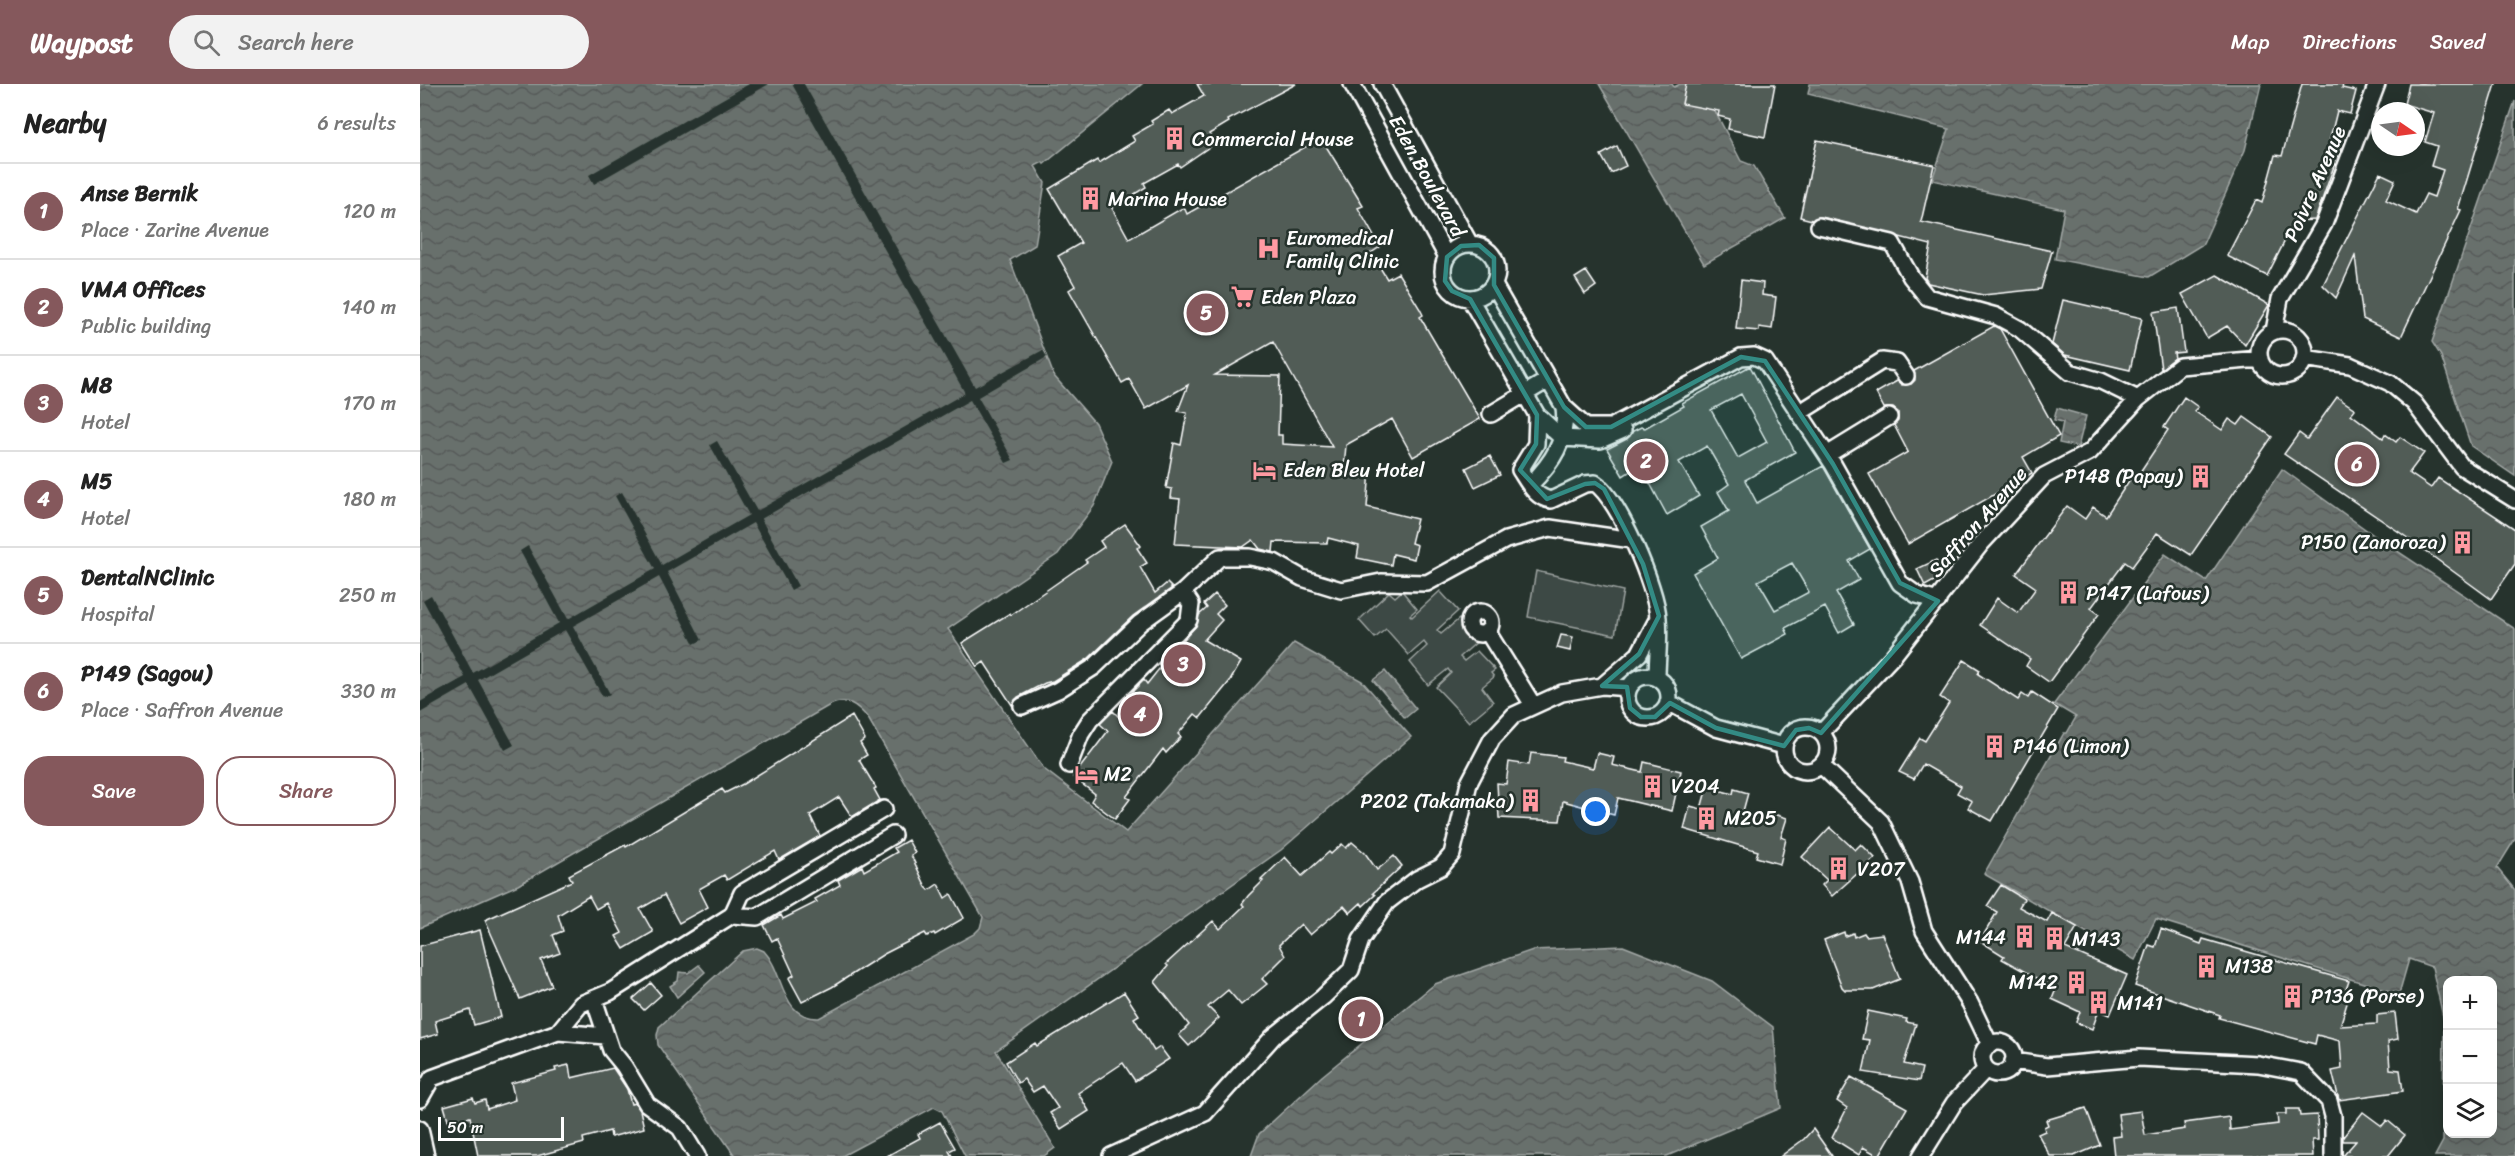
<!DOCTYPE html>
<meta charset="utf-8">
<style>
:root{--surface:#fff;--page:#f2f2f2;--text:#222;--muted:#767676;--line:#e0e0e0;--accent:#85585c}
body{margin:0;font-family:Sriracha,sans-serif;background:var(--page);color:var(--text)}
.controls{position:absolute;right:18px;bottom:18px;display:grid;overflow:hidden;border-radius:12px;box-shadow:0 6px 24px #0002}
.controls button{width:54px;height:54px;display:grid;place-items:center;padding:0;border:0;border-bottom:2px solid var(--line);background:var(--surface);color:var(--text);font:30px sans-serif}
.compass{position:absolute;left:1951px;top:18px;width:54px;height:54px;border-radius:50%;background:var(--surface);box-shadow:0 6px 24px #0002;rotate:103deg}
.scale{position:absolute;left:18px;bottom:15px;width:126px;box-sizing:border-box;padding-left:6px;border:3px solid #fff;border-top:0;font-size:16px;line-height:21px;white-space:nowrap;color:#fff;-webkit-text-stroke:4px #26332d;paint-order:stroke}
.you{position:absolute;left:1176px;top:728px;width:21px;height:21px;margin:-15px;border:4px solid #fff;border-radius:50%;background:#1a73e8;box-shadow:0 0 0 9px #1a73e833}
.badge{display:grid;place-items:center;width:39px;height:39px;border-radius:50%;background:var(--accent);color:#fff;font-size:20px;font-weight:700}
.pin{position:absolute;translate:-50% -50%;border:3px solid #fff;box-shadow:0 2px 6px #0006}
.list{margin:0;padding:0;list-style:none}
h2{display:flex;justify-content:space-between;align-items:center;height:78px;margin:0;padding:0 24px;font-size:26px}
h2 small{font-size:20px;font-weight:400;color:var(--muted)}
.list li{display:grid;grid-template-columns:39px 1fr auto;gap:18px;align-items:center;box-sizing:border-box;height:96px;padding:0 24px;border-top:2px solid var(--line)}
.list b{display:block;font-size:22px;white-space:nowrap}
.list p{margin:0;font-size:20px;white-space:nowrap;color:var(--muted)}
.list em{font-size:20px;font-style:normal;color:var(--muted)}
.actions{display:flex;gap:12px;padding:18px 24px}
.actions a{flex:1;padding:14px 0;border:2px solid var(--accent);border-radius:24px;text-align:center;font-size:21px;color:var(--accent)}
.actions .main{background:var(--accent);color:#fff}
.icon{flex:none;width:33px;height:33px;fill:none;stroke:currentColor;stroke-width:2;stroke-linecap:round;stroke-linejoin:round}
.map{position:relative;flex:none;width:2095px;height:1072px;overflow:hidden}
header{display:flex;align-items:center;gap:36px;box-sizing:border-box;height:84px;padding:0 30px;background:var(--accent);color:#fff}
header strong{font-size:28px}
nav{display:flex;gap:33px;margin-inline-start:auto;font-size:21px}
.search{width:420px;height:54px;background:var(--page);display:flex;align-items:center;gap:15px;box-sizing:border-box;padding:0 21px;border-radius:33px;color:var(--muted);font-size:22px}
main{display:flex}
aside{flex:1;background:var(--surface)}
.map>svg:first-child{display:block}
.green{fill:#3e4944;stroke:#9ea4a2;stroke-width:1.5}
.water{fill:url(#water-waves);stroke:#a4a9a7;stroke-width:1.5;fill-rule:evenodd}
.pier{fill:#26332d}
.building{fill:#515c57;stroke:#fff;stroke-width:1.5;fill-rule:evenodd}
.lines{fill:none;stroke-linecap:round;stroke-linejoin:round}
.street-casing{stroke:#fff;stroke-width:20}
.street{stroke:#26332d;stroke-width:15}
.marked{fill:#338b84;fill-opacity:0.2;stroke:#338b84;stroke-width:4.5;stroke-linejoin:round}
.labels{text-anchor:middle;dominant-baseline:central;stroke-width:5;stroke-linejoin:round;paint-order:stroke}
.poi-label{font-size:20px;fill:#fff;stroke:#26332d;text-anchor:start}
.street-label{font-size:20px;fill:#fff;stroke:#26332d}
</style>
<header>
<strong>Waypost</strong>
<div class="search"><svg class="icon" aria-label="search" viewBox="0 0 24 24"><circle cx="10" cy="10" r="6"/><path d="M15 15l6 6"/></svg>Search here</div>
<nav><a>Map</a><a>Directions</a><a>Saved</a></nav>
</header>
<main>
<aside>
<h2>Nearby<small>6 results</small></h2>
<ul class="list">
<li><span class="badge">1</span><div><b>Anse Bernik</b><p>Place · Zarine Avenue</p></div><em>120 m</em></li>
<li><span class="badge">2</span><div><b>VMA Offices</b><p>Public building</p></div><em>140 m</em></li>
<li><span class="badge">3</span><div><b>M8</b><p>Hotel</p></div><em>170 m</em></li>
<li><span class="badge">4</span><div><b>M5</b><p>Hotel</p></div><em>180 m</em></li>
<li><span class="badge">5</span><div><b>DentalNClinic</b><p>Hospital</p></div><em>250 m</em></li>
<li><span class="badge">6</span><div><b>P149 (Sagou)</b><p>Place · Saffron Avenue</p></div><em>330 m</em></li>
</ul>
<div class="actions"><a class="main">Save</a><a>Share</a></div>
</aside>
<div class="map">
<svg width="2095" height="1072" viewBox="0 0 2095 1072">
<defs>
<pattern id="water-waves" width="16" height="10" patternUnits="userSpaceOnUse" patternTransform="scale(1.5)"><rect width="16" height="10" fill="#67706c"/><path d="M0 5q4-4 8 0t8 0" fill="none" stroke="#575a59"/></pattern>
</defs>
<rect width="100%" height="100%" fill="#26332d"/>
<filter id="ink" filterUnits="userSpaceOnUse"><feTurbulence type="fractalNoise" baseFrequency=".0167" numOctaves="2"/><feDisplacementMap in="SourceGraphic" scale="12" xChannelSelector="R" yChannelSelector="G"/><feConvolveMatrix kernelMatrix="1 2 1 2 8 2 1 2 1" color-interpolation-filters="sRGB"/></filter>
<g filter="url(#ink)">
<path class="green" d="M1116,487L1203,507L1195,551L1108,533Z
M982,507L997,525L990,531L992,533L1020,507L1038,527L1017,546L1021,550L1039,535L1058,557L1040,573L1044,577L1057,567L1075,586L1071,589L1074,593L1062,603L1073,618L1049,638L1016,603L1031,589L1028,585L1008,601L990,578L1007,562L1004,558L989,571L966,545L955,554L939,536L969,508L975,513Z"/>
<path class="water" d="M0,0H722L624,80L623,78L615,82L625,99L615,161L590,176L634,292L675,339L692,377L674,422L638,470L528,545L624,685L706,748L874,559L942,597L991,653L861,766L576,967L635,1064L624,1072H545L522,1027L514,1023L422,1072H315L238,961L237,951L239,943L323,867L337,864L344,867C365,889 360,935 399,934L554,850L560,844L563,833L448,634C436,620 427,613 410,621L98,801L0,844Z
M1179,0H1252L1254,3L1260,0H1281L1321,77L1334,82L1365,134L1284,180Z
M1390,0H1841L1825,66L1783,160L1729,193L1635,175L1644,125L1512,96L1529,45L1388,10Z
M2095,17V392L2051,362L2021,272L2012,258Z
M1637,324L1666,332L1658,363L1639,359L1643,338L1634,336Z
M1862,385L1959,455L2095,545V755L2077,784L2095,806V1072H2015L2023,1057L2024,937L2012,883L1989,875L1979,910L1736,835L1715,876L1564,790L1644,649H1647L1656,633L1634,620L1745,470L1786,497ZM2028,896H2072V1050H2028Z
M965,587L996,625L985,634L953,596Z
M1203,862L1292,897L1353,943L1361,1024L1247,1072H831L839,1050L902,992L1015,900L1113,866Z
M279,881L285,888L257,913L250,902L258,897L259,888L268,889Z"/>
<path class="pier" d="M329,0H349L174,100L169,91Z
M372,0H384L555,303L623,266L627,273L558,313L593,376L586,379L550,316L341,435L378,502L371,506L333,439L247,488L282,556L274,560L239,493L153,542L190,610L183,613L145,546L58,596L94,661L85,666L49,601L0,629V618L45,593L3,516L11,511L53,589L139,539L100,467L108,462L148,535L235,485L195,412L202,408L242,481L329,431L290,361L297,357L337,427L545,309Z"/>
<path class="building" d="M777,0H876L808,36L809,38L789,50L795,59L760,83L758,80L724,99L726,103L692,124L709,155L764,123L767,130L901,54L943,122L938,124L960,163L951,169L967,195L978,189L1000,225L1003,231L1000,233L1060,335L993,373L972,335L926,361L924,384L950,387L947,423L997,435L991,459L997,461L994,475L973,470L971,481L937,474L939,462L908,454L907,459L854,458L853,468L840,465L833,456L823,463L755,460L760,415L751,414L752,405L746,404L754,359L761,361L767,329L758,327L768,301L726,325L709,295L702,299L649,206L655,202L638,172L661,159L629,105L677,76L679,79L715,57L712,52L733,40L731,37L749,26L752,30L784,12ZM853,258L878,302L912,363L862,360V351H858L860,292L795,291Z
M1266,0H1355L1345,53L1308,45L1310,35L1298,32L1299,27L1262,20Z
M1882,0H1923L1922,4L1936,7L1930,30L1917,27L1909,59L1921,62L1895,136L1875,137L1847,192L1807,172L1836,116L1842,119L1855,71L1862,72Z
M1989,0H2076L2038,125L2041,126L1981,253L1943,235L1935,172L1916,214L1903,201L1960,89L1975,96L1966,116L1996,130L2006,110L2014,113L2023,86L2011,82L2017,62L2005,58L2014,29L1984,20Z
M1397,56L1514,81L1501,138L1632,167L1621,205L1563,211L1508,199L1505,194L1511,161L1401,133L1392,136L1380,133Z
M1197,62L1206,82L1191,89L1181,71Z
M1166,187L1176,202L1165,210L1155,194Z
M1797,191L1849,221L1825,261L1807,242L1787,254L1762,210Z
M1321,196L1343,199L1342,211L1356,213L1352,245L1339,243V247L1316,245Z
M1643,216L1722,234L1710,286L1645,271L1632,260Z
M1758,224L1764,268L1754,269L1755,274L1741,285L1733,228Z
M1574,242L1580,245L1639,352L1603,373L1612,389L1488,460L1449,390L1488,368L1474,341L1478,337V328L1473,324H1464L1456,309L1477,297L1482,301L1491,300L1495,296L1494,287Z
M1330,282L1375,368L1325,396L1337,419L1403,382L1450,465L1429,477L1439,496L1416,509L1434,540L1419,549L1405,523L1365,544L1368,550L1321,575L1273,489L1298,474L1281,443L1309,427L1298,408L1309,400L1287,362L1259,378L1279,412L1247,431L1220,381L1203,392L1187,365L1207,355L1213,347L1221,343L1225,344L1264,322L1262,319ZM1321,310L1347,358L1318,374L1291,326ZM1372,479L1389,508L1355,526L1338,497Z
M1764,313L1778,323L1774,327L1802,346L1809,335L1818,341L1824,333L1852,353L1771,471L1737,449L1712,483L1705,478L1671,524L1679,530L1629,598L1606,582L1610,575L1560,541L1577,514L1598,529L1616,504L1596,490L1647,422L1665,435L1673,423L1686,432L1712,392L1716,394L1748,346L1744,343Z
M1917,313L1935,325L1931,330L1963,354L1965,350L1976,358L1980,353L2004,369L1989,389L2011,404L2018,394L2095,445V480L2071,515L1982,450L1864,370L1879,349L1887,355Z
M1070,372L1080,391L1055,403L1046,384Z
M705,440L721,462L717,464L727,479L720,483L735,509L747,499L752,504L713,532L668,575L633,597L625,599L598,613L592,621L564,578L557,583L542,559L590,529L591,531L667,478L665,476L684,463L680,457Z
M1516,476L1523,492L1505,502L1497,485Z
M795,510L805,521L796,530L802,536L784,556L821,578L810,597L780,634L775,630L758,650L761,653L746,669L743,665L706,713L710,715L695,735L671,717L675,710L653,693L688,647L680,640L693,627L700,634L719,616L712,608L724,596L727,600L743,580L748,584L765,554L776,542L779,531L787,524L784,520Z
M1141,551L1153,553L1150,567L1137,564Z
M1544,576L1560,586L1558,590L1598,616L1602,610L1608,614L1612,608L1638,625L1572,737L1548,724L1552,717L1537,709L1541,702L1503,680L1494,695L1479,688L1500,654L1505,657L1529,619L1520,613Z
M432,632L445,655L440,659L447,671L439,676L456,704L454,705L460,716L432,733L419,713L390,731L400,752L359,776L355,767L307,796L304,791L279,805L288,823L259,839L244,811L220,825L233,848L204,865L196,852L202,849L186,819L176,825L169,812L138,831L143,847L133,851L140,869L121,876L132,902L100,915L65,836L152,797L149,791L205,761L206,763L302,705L305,709L323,700Z
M1111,669L1143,673L1142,677L1173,684L1177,669L1194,673L1192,681L1222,688L1224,678L1261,687L1252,727L1198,714L1194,731L1143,717L1140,737L1079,734L1077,699L1086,700L1089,678L1109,681Z
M1287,703L1313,710L1314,705L1328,709L1322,731L1350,739L1353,730L1367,734L1361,753L1366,755L1360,780L1336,773L1338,767L1264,745L1270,722L1281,725Z
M1410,743L1435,766L1441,760L1455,774L1412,812L1402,801L1407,796L1382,773Z
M488,756L495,769L491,771L506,803L509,806L518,800L525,814L531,810L544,834L515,851L514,849L507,852L505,849L464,870L412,903L382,918L369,894L374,891L357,854L352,857L344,841L361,831L363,835L397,818L395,815L420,801L418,796L442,782L444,787L477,768L474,764Z
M932,758L945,769L957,786L974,772L982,782L953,809L955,811L943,822L941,819L930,829L924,822L890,851L881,840L859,861L865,872L842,895L847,900L821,921L808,906L788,923L799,934L769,962L759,951L769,941L735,898L748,882L746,880L793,837L800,845L824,822L822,820L828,812L843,797L841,796L865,773L882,792L909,768L911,770L922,760L926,764Z
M1581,801L1604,815L1599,823L1627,838L1632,829L1657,843L1645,864L1707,891L1690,931L1679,926L1672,945L1656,938L1660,928L1632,915L1636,905L1582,875L1584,872L1560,857L1577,828L1567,822Z
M1741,845L1781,860L1783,855L1929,897L1923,914L1928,916L1920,942L1957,940V931L1975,929L1978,955L1968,957L1970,985L1980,986L1983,1007L1919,1016L1912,987L1922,985L1920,957L1897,951L1895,960L1799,934L1800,931L1715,902L1729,861L1735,863Z
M60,846L81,933L54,941L50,926L15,937L18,950L0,955V862Z
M1424,848L1425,852L1433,849L1434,853L1444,849L1446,852L1462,850L1480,895L1453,906H1425L1422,903L1404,856Z
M231,899L241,911L224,926L213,915Z
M704,908L719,931L714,934L734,967L740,963L749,975L715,997L703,979L658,1009L669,1027L641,1045L630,1029L638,1024L623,1002L613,1008L604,995L598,999L586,978L615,959L617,962Z
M1448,927L1487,935L1486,938L1496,940L1484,980L1502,984L1499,997L1443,988L1450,956L1442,955Z
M149,981L151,994L193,984L207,1005L211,1020L215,1019L220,1026L224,1044L191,1053L190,1047L163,1054L164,1059L117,1072H58L50,1033L29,1039L24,1022L53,1014L55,1019L65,1016L67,1025L95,1016L91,999L136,987L135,984Z
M1431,993L1487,1024L1459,1072L1443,1063L1439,1071L1412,1054L1427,1024L1417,1017Z
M1666,1024L1680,1061L1654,1072H1630L1618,1050L1625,1047L1624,1043L1628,1041L1626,1036Z
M1866,1025H1879L1880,1032L1897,1031L1898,1056H1892L1893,1072H1694L1692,1053L1701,1052L1698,1030L1721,1027L1725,1051L1765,1045L1764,1039L1809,1033L1810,1046L1858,1040L1857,1030H1866Z
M1943,1028L1962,1042L1967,1036L1985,1051L1968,1072H1923L1936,1057H1923V1053Z
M520,1038L535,1064L529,1067L532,1072H467L500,1054L498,1050Z
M1393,1045L1412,1072H1361L1384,1055Z"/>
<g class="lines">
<defs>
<path id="street" d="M932,0L1027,173
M962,0L1050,160
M1399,142L1472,159L1491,193L1507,213L1576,232L1600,245L1650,288L1681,297L1718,315
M1023 187a27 27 0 1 1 54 0a27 27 0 1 1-54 0Z
M1074,201L1144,323C1148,356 1132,379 1110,401
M1050,215L1117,331L1116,360L1100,386C1108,398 1115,414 1131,416L1165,400L1175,399C1199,415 1237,505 1238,534C1240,554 1237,575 1237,594
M1839 269a23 23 0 1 1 46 0a23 23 0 1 1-46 0Z
M1854,247L1860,215L1904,140L1957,0
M1884,274L1930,281L1970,299L1994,319L2042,383L2095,416
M1144,323L1166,343H1191L1321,273L1334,272L1345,277L1413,380L1480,499L1497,511L1518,517
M1379,329L1462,277L1477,279L1486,292
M1071,330L1128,296
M1117,331L1142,354L1180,356L1203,346
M1407,371L1469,333
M1049 539a11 11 0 1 1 22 0a11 11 0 1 1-22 0Z
M1067,547L1113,621
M1207 613a21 21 0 1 1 42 0a21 21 0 1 1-42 0Z
M1182,602L1219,570L1237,536
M1248,618L1296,644L1364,662
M602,622L638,606L674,583L720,539L763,508L800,473H830L854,478L882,494L921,506L961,498L1007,499L1086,456L1130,444L1212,456
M1364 665a22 22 0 1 1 44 0a22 22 0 1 1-44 0Z
M1401,649L1473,572L1560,461L1624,392L1670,368L1718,315L1760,282L1840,275
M649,681L661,650L670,636L769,536L771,520L763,508
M1401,681L1461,738L1490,798L1504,847L1550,919L1570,961
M312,831L322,809L464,725
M174,915L191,966L204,982L227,1020L260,1044L277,1072
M138,948L161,920L190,908L312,831L337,833L473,751
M1562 974a16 16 0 1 1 32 0a16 16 0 1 1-32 0Z
M1593,977L1627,982L1719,974L1838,980L1881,988L1909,1017L1913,1032V1072
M0,1015L12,994L138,948L185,952
M0,1045L6,1072
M691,1072L785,1029L853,953L903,913L931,886L941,856L967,818L997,795L1021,783L1032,770L1049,699L1072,655L1094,631L1142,609L1182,602L1209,604
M1501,1072L1534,1019L1566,985"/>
</defs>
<use href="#street" class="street-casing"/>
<use href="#street" class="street"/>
</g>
</g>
<path class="marked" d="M1059,161L1074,174V201L1144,323L1166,343H1191L1321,273L1345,277L1413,380L1480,499L1518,517L1401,649L1389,644L1376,646L1364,662L1296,644L1250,619L1235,633H1221L1210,624L1207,603L1182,602L1219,570L1239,532L1223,480L1184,405L1175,399L1165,400L1127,415L1100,386L1116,360L1117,331L1050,215L1032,207L1025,197L1027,173L1041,162Z"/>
<defs>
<symbol id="building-bare" viewBox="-9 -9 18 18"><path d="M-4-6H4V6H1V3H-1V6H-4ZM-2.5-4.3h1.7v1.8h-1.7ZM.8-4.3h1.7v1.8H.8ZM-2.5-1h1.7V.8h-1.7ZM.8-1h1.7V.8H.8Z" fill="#ff9aa2" stroke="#26332d" stroke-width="2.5" paint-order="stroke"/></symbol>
<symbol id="hospital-bare" viewBox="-9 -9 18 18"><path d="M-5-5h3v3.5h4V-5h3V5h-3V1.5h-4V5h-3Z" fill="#ff9aa2" stroke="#26332d" stroke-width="2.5" paint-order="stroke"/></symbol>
<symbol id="supermarket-bare" viewBox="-9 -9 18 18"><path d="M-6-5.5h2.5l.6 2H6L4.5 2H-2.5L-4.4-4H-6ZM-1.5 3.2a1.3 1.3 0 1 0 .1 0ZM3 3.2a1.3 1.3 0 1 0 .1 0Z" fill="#ff9aa2" stroke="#26332d" stroke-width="2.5" paint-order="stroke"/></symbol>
<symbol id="hotel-bare" viewBox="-9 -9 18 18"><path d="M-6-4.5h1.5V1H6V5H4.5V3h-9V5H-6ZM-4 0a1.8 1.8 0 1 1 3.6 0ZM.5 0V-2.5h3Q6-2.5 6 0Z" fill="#ff9aa2" stroke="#26332d" stroke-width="2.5" paint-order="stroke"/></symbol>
</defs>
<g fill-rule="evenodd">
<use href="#building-bare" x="738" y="38" width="33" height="33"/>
<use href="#building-bare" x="654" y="98" width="33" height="33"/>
<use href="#hospital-bare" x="832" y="148" width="33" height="33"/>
<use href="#supermarket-bare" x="806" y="196" width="33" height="33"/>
<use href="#hotel-bare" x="828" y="370" width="33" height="33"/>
<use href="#building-bare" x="1764" y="376" width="33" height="33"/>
<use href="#building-bare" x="2026" y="442" width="33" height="33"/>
<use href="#building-bare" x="1632" y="492" width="33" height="33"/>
<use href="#building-bare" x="1558" y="646" width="33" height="33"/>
<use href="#hotel-bare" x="650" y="674" width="33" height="33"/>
<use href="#building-bare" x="1216" y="686" width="33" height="33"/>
<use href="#building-bare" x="1094" y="700" width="33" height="33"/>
<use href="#building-bare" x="1270" y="718" width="33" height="33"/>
<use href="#building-bare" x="1402" y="768" width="33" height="33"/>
<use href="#building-bare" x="1588" y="836" width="33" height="33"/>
<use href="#building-bare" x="1618" y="838" width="33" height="33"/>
<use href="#building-bare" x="1770" y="866" width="33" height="33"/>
<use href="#building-bare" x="1640" y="882" width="33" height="33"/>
<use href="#building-bare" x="1856" y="896" width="33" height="33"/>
<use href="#building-bare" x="1662" y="902" width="33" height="33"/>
</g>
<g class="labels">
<g class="poi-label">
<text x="772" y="55">Commercial House</text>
<text x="688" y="115">Marina House</text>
<text x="866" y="154">Euromedical<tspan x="866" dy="23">Family Clinic</tspan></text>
<text x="841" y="213">Eden Plaza</text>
<text x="863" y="386">Eden Bleu Hotel</text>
<text x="1762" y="392" text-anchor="end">P148 (Papay)</text>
<text x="2025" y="458" text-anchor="end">P150 (Zanoroza)</text>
<text x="1666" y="509">P147 (Lafous)</text>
<text x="1593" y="662">P146 (Limon)</text>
<text x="684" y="690">M2</text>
<text x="1251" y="702">V204</text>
<text x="1093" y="717" text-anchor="end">P202 (Takamaka)</text>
<text x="1304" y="734">M205</text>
<text x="1437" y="785">V207</text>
<text x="1586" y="853" text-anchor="end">M144</text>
<text x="1652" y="855">M143</text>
<text x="1805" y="882">M138</text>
<text x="1638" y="898" text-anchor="end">M142</text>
<text x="1891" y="912">P136 (Porse)</text>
<text x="1697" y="919">M141</text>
</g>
<g class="street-label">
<text transform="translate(1007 92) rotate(61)">Eden Boulevard</text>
<text transform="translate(1895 100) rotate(-66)">Poivre Avenue</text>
<text transform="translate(1558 438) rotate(-49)">Saffron Avenue</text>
</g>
</g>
</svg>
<div class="controls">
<button>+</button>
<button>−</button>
<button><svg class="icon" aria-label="layers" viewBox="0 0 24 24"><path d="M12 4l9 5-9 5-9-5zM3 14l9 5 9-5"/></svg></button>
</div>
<svg class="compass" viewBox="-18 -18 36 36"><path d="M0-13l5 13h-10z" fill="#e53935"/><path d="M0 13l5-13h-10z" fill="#767676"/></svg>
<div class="scale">50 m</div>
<div class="you"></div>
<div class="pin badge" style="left:941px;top:935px">1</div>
<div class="pin badge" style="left:1226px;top:377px">2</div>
<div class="pin badge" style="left:763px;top:580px">3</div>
<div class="pin badge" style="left:720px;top:630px">4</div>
<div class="pin badge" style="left:786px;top:229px">5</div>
<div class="pin badge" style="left:1937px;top:380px">6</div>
</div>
</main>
